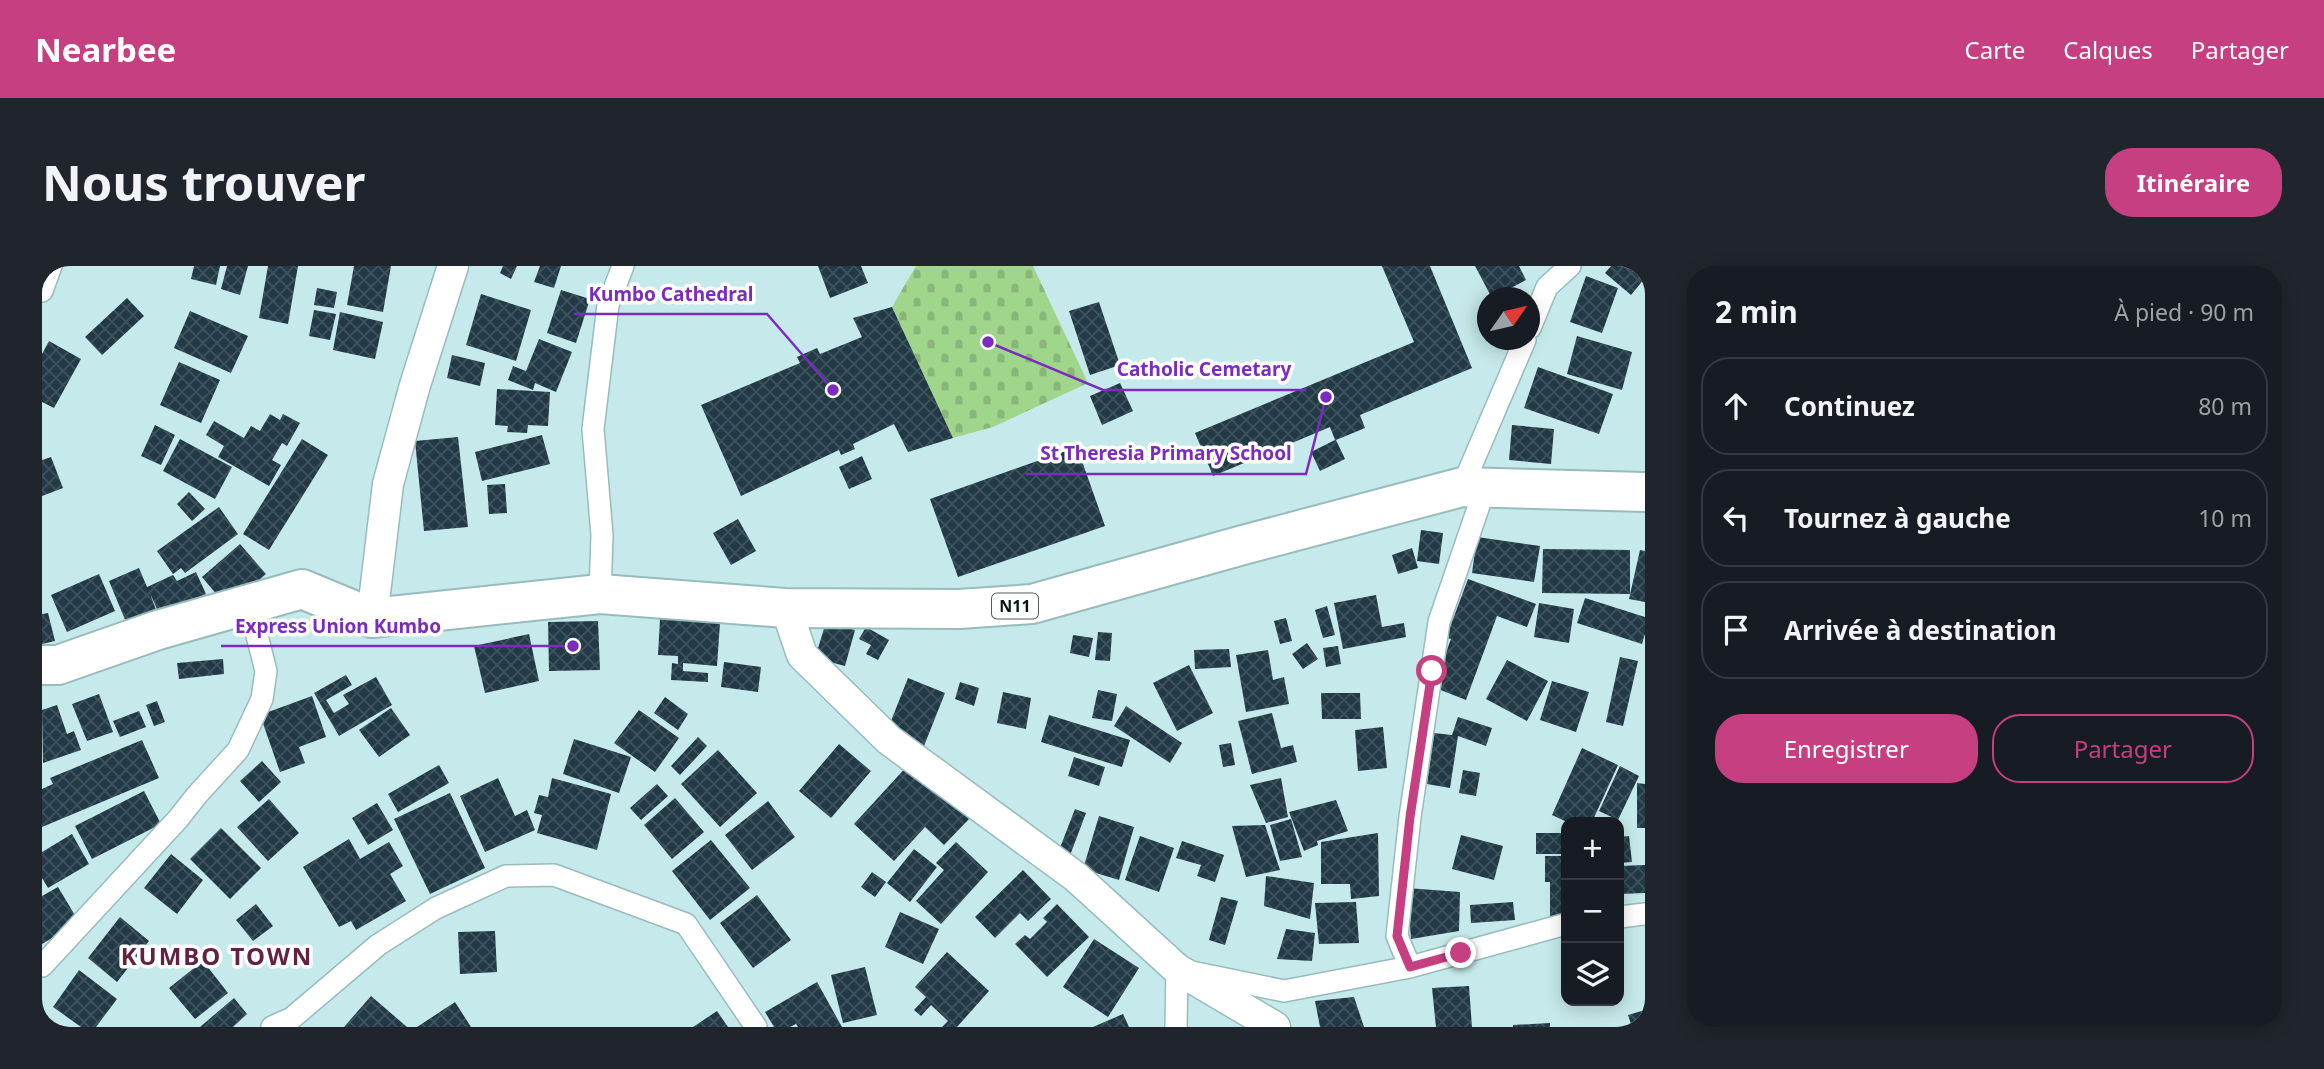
<!DOCTYPE html>
<html lang="fr">
<meta charset="utf-8">
<style>
:root{--surface:#171b24;--page:#20242c;--text:#f1f3f6;--muted:#9ea1a6;--line:#363941;--accent:#c53f81}
body{margin:0;font-family:"Noto Sans",sans-serif;background:var(--page);color:var(--text)}
.controls{position:absolute;right:21px;bottom:21px;display:grid;overflow:hidden;border-radius:14px;box-shadow:0 4px 18px #0003}
.controls button{width:63px;height:63px;display:grid;place-items:center;padding:0;border:0;border-bottom:2px solid var(--line);background:var(--surface);color:var(--text);font:35px sans-serif}
.compass{position:absolute;left:1435px;top:21px;width:63px;height:63px;border-radius:50%;background:var(--surface);box-shadow:0 4px 18px #0003;rotate:56deg}
.stop{position:absolute;width:21px;height:21px;margin:-16px;border:5px solid #c53f81;border-radius:50%;background:#fff}
.stop.end{background:#c53f81;border-color:#fff;box-shadow:0 2px 7px #0008}
.list{margin:0;padding:0;list-style:none}
h2{display:flex;justify-content:space-between;align-items:center;height:91px;margin:0;padding:0 28px;font-size:30px}
h2 small{font-size:23px;font-weight:400;color:var(--muted)}
.list li{display:grid;grid-template-columns:46px 1fr auto;gap:21px;align-items:center;box-sizing:border-box;height:98px;margin:0 14px 14px;padding:0 14px;border:2px solid var(--line);border-radius:28px}
.list b{display:block;font-size:26px;white-space:nowrap}
.list em{font-size:23px;font-style:normal;color:var(--muted)}
.actions{display:flex;gap:14px;padding:21px 28px}
.actions a{flex:1;padding:16px 0;border:2px solid var(--accent);border-radius:28px;text-align:center;font-size:24px;color:var(--accent)}
.actions .main{background:var(--accent);color:#fff}
.icon{flex:none;width:38px;height:38px;fill:none;stroke:currentColor;stroke-width:2;stroke-linecap:round;stroke-linejoin:round}
.map{position:relative;flex:none;width:1603px;height:761px;overflow:hidden;border-radius:28px}
header{display:flex;align-items:center;gap:42px;box-sizing:border-box;height:98px;padding:0 35px;background:var(--accent);color:#fff}
header strong{font-size:33px}
nav{display:flex;gap:38px;margin-inline-start:auto;font-size:24px}
.intro{display:flex;align-items:center;justify-content:space-between;box-sizing:border-box;height:168px;padding:0 42px}
h1{margin:0;font-size:49px}
.button{padding:18px 32px;border-radius:28px;background:var(--accent);color:#fff;font-size:24px;font-weight:700}
main{display:flex;gap:42px;padding:0 42px}
aside{flex:1;background:var(--surface);border-radius:28px;box-shadow:0 4px 18px #0003}
.map>svg:first-child{display:block}
.cemetery{fill:url(#cemetery-stones)}
.building{fill:url(#building-cross-hatch)}
.lines{fill:none;stroke-linecap:round;stroke-linejoin:round}
.street-casing{stroke:#98bbbc;stroke-width:24}
.secondary-casing{stroke:#98bbbc;stroke-width:33}
.highway-casing{stroke:#98bbbc;stroke-width:42}
.street{stroke:#fff;stroke-width:21}
.secondary{stroke:#fff;stroke-width:30}
.highway{stroke:#fff;stroke-width:38}
.route{stroke:#c53f81;stroke-width:9}
.labels{text-anchor:middle;dominant-baseline:central;stroke-width:7;stroke-linejoin:round;paint-order:stroke}
.shield{fill:#fff;stroke:#525b5b;stroke-width:2}
.shield-label{font-size:16px;font-weight:bold;fill:#081515}
.district-label{font-size:24px;font-weight:bold;letter-spacing:2px;fill:#632241;stroke:#fff}
.leader{fill:none;stroke:#7b2cbf;stroke-width:2.5}
.callout-dot{fill:#7b2cbf;stroke:#fff;stroke-width:2.5}
.callout-label{font-size:19px;text-anchor:middle;font-weight:bold;fill:#7b2cbf;stroke:#fff;stroke-width:7;stroke-linejoin:round;paint-order:stroke}
</style>
<header>
<strong>Nearbee</strong>
<nav><a>Carte</a><a>Calques</a><a>Partager</a></nav>
</header>
<div class="intro"><h1>Nous trouver</h1><a class="button">Itinéraire</a></div>
<main>
<div class="map">
<svg width="1603" height="761" viewBox="0 0 1603 761">
<defs>
<pattern id="cemetery-stones" width="16" height="16" patternUnits="userSpaceOnUse" patternTransform="scale(1.75)"><rect width="16" height="16" fill="#a0d58c"/><path d="M2 7V4a2 2 0 0 1 4 0v3zM10 15v-3a2 2 0 0 1 4 0v3z" fill="#88b678"/></pattern>
<pattern id="building-cross-hatch" width="8" height="8" patternUnits="userSpaceOnUse" patternTransform="scale(1.75)"><rect width="8" height="8" fill="#213a46"/><path d="M0 0l8 8M0 8l8-8" fill="none" stroke="#3f535d"/></pattern>
</defs>
<rect width="100%" height="100%" fill="#c6eaeb"/>
<path class="cemetery" d="M874,0H991L1046,117L951,161L911,172L850,41Z"/>
<path class="building" d="M152,0H178L174,19L149,13Z
M185,0H206L198,29L179,23Z
M226,0H256L246,58L217,52Z
M312,0H349L341,46L305,39Z
M461,0H475L469,13L458,7Z
M498,0H519L512,22L492,16Z
M776,0H819L826,17L788,32Z
M1340,0H1388L1430,102L1318,149L1323,162L1294,174L1303,193L1278,205L1269,186L1293,174L1288,161L1171,210L1153,167L1372,76Z
M1433,0H1477L1484,14L1450,32Z
M1569,0H1603V12L1589,29L1563,7Z
M1544,10L1576,22L1560,67L1528,56Z
M275,22L295,26L292,42L272,39Z
M519,24L548,33L534,77L505,67Z
M439,28L489,44L474,95L424,79Z
M85,32L102,50L60,89L43,71Z
M1057,36L1078,99L1048,109L1027,45Z
M850,41L911,172L866,186L852,158L811,178L813,183L799,189L797,184L699,230L659,139L758,97L755,91L775,82L778,88L820,71L811,52Z
M272,44L294,48L288,74L267,70Z
M148,45L206,70L189,107L132,82Z
M298,46L341,56L333,93L291,84Z
M1535,70L1590,86L1580,124L1525,108Z
M497,73L530,86L514,126L493,117L491,124L466,114L471,100L484,105Z
M7,75L39,93L12,142L0,136V88Z
M410,89L443,97L438,120L405,112Z
M137,96L178,114L159,157L118,139Z
M1496,101L1571,128L1557,168L1482,142Z
M1078,117L1091,145L1060,159L1048,130Z
M455,123L508,126L506,160L486,159L485,167L465,166L466,160L453,159Z
M228,148L238,154L241,148L258,157L245,180L240,177L230,194L239,199L227,220L176,191L182,180L164,169L172,155L202,172L209,160L218,165Z
M113,159L133,169L119,199L99,190Z
M1470,159L1512,163L1509,198L1467,194Z
M500,169L508,198L440,215L433,186Z
M416,171L426,261L382,265L373,175Z
M138,173L190,201L173,233L121,205Z
M260,173L286,189L227,284L201,268Z
M1035,181L1063,260L916,311L888,233Z
M820,190L830,213L807,223L797,201Z
M9,191L21,222L0,230V194Z
M463,218L465,247L447,248L445,219Z
M147,226L163,243L150,255L135,238Z
M177,241L196,268L143,307L139,302L131,308L115,285Z
M696,253L714,285L689,299L671,267Z
M1379,264L1401,267L1397,298L1375,295Z
M1435,271L1498,280L1492,316L1430,307Z
M198,278L224,308L185,341L160,311Z
M1370,282L1376,302L1356,308L1350,289Z
M1501,283L1588,284V328L1500,327Z
M1598,284L1603,285V336L1587,333Z
M97,302L105,321L131,309L135,315L154,306L164,328L118,350L108,327L114,344L84,356L67,315Z
M57,308L73,345L25,366L9,329Z
M1426,313L1494,338L1485,361L1455,350L1424,434L1391,421L1409,373L1404,372Z
M1334,329L1340,361L1362,357L1364,371L1301,383L1292,337Z
M1543,332L1603,351V368L1600,378L1535,357Z
M1497,337L1532,343L1527,377L1492,371Z
M1285,340L1293,369L1281,372L1273,344Z
M6,347L13,375L0,378V348Z
M1244,352L1250,375L1238,378L1232,355Z
M618,353L678,357L675,400L641,397V405L666,407V416L629,414L630,397L636,398V390L616,389Z
M556,355L558,404L507,405L506,356Z
M784,356L813,364L803,400L773,392Z
M824,361L847,374L836,394L824,388L829,379L817,373Z
M1056,366L1070,367L1068,395L1053,394Z
M487,368L497,415L443,427L432,380Z
M1031,369L1051,372L1047,391L1028,387Z
M1265,377L1276,393L1261,403L1250,388Z
M1296,380L1299,398L1284,401L1281,382Z
M1187,383L1189,401L1153,403L1152,384Z
M1226,384L1231,414L1242,411L1247,438L1204,446L1194,389Z
M1578,391L1596,395L1581,460L1564,456Z
M181,393L182,408L137,413L135,397Z
M1465,394L1506,415L1485,455L1444,433Z
M682,396L719,401L716,426L679,421Z
M1147,399L1171,447L1135,465L1111,417Z
M304,409L310,419L284,434L292,447L307,438L301,429L334,411L350,439L297,470L272,427Z
M866,412L903,427L882,480L845,465Z
M1510,415L1547,426L1534,466L1498,454Z
M918,416L937,422L932,440L913,433Z
M1056,424L1075,428L1070,455L1050,452Z
M961,426L989,432L984,463L955,457Z
M1279,427H1318L1319,453H1280Z
M57,428L71,466L45,475L30,438Z
M270,430L284,471L257,481L263,497L238,506L218,449Z
M623,431L646,448L636,464L612,447Z
M115,435L123,456L112,460L104,439Z
M15,439L25,468L32,465L39,484L1,497L0,444Z
M1084,440L1140,477L1128,497L1072,460Z
M349,442L368,469L337,491L317,464Z
M597,444L637,472L613,506L572,477Z
M97,445L104,461L78,471L71,455Z
M1230,447L1239,482L1251,479L1255,496L1210,508L1196,455Z
M1007,449L1088,474L1080,501L999,476Z
M1416,451L1450,462L1444,480L1416,470L1408,522L1385,518L1392,467L1410,469Z
M1341,461L1345,502L1316,505L1313,464Z
M656,471L665,480L638,509L629,500Z
M532,473L589,491L577,527L521,508Z
M100,474L117,512L0,561V523L11,518L8,512Z
M1189,477L1193,499L1181,501L1177,479Z
M797,478L829,505L789,552L757,525Z
M1540,482L1576,499L1550,556H1525L1510,549Z
M676,484L715,527L678,561L639,518Z
M1032,491L1063,501L1057,520L1026,510Z
M220,495L239,516L217,536L198,515Z
M867,498L927,553L902,579L883,561L852,595L812,558Z
M397,499L407,517L356,546L346,528Z
M1578,500L1597,510L1576,554L1557,545Z
M1421,504L1438,507L1434,530L1417,527Z
M456,512L473,550L485,544L493,564L443,586L418,530Z
M510,512L569,528L555,584L495,567L500,549L492,547L497,529L506,531Z
M1239,512L1246,551L1224,557L1208,519Z
M1595,517L1603,518V562H1595Z
M615,518L626,530L599,554L588,542Z
M102,525L119,558L50,593L33,560Z
M408,527L443,602L388,628L352,553Z
M633,532L662,566L630,593L602,559Z
M227,533L257,567L226,595L195,561Z
M1294,534L1306,565L1275,575L1276,579L1262,585L1247,546Z
M726,535L753,571L710,604L683,569Z
M335,537L351,564L326,579L310,552Z
M1033,543L1044,547L1027,592L1016,587Z
M1057,550L1092,561L1077,614L1041,603Z
M1249,553L1260,591L1238,595L1228,559Z
M1223,559L1238,604L1204,611L1190,560Z
M179,562L219,602L188,633L148,593Z
M1336,567L1337,630L1309,633L1308,618H1279V576Z
M1494,567H1524V588H1494Z
M30,568L47,598L6,622L0,612V586Z
M1419,569L1461,580L1452,614L1410,603Z
M1098,570L1132,582L1117,626L1083,614Z
M1587,570L1590,596L1577,597V571Z
M307,573L318,593L347,576L361,600L348,608L364,635L314,664L309,655L297,661L261,601Z
M669,574L708,622L668,654L630,605Z
M1140,575L1182,589L1173,616L1155,610L1159,599L1134,592Z
M914,576L946,606L899,658L874,635L902,604L894,597Z
M872,583L895,601L868,636L845,617Z
M129,588L161,614L135,648L102,622Z
M1503,590H1524V651H1508V616H1503Z
M1603,599V627L1577,628V600Z
M981,604L1009,633L986,655L978,647L953,672L933,651Z
M830,606L844,616L833,631L819,621Z
M1224,610L1272,617L1268,653L1222,640Z
M16,621L37,656L0,678V630Z
M1365,622L1418,626L1417,665L1369,673Z
M715,629L749,674L711,702L678,657Z
M1179,631L1196,635L1183,679L1167,674Z
M1314,636L1317,677L1277,678L1273,637Z
M1471,636L1473,654L1429,657L1428,639Z
M214,638L231,660L211,675L194,654Z
M1015,638L1047,671L1005,711L973,678L983,669L988,673L1005,656L1001,652Z
M858,646L897,663L881,698L843,681Z
M78,651L107,675L75,716L46,692Z
M1244,663L1273,667L1270,695L1235,693Z
M453,665L455,706L418,708L416,666Z
M1052,673L1097,702L1066,751L1021,721Z
M905,686L947,725L915,761H900L906,755L889,739L879,750L872,744L884,731L873,721Z
M161,695L186,727L153,753L127,722Z
M823,701L835,749L801,757L789,709Z
M37,704L75,733L54,761H39L11,741Z
M775,716L800,761H756L754,758L748,761H732L723,746Z
M1427,720L1430,761H1394L1390,722Z
M329,730L365,761H302Z
M1312,731L1322,761H1278L1273,735Z
M192,732L205,748L191,761H158Z
M413,736L429,761H375Z
M1603,744V761H1590L1586,749Z
M675,745L686,761H651Z
M1081,748L1087,761H1051Z
M1508,757V761H1471V759Z"/>
<g class="lines">
<defs>
<path id="street" d="M0,25L9,0
M1488,62L1505,21L1528,0
M1420,221L1483,74
M558,328L560,269L551,163L566,39L581,0
M1577,651L1603,648
M0,700L136,553L155,529L196,484L220,433L224,405L207,338
M1368,701L1355,670L1368,551L1397,356L1443,222
M230,761L250,752L336,679L394,642L464,610L512,609L644,658L714,761
M1134,761L1135,703L1242,725L1368,701L1524,658"/>
<path id="secondary" d="M744,342L760,389L847,474L1034,611L1135,703L1233,761
M330,352L346,218L373,119L411,0"/>
<path id="highway" d="M0,399H16L116,364L260,323L330,352L558,328L744,342L917,343L990,338L1201,279L1420,221L1603,226"/>
</defs>
<use href="#street" class="street-casing"/>
<use href="#secondary" class="secondary-casing"/>
<use href="#highway" class="highway-casing"/>
<use href="#street" class="street"/>
<use href="#secondary" class="secondary"/>
<use href="#highway" class="highway"/>
</g>
<g class="lines">
<path class="route" d="M1390,405L1368,551L1355,670L1368,701L1419,687"/>
</g>
<g class="labels">
<rect class="shield" x="950" y="327.5" width="46" height="25" rx="5"/>
<g class="shield-label">
<text x="973" y="340">N11</text>
</g>
<g class="district-label">
<text x="175" y="689">KUMBO TOWN</text>
</g>
</g>
<path class="leader" d="M791 124L725 48H532M946 76L1061 124H1264M1284 131L1264 208H984M531 380L413 380H179"/>
<g class="callout-dot">
<circle cx="791" cy="124" r="7"/>
<circle cx="946" cy="76" r="7"/>
<circle cx="1284" cy="131" r="7"/>
<circle cx="531" cy="380" r="7"/>
</g>
<g class="callout-label">
<text x="629" y="35">Kumbo Cathedral</text>
<text x="1162" y="110">Catholic Cemetary</text>
<text x="1124" y="194">St Theresia Primary School</text>
<text x="296" y="367">Express Union Kumbo</text>
</g>
</svg>
<div class="controls">
<button>+</button>
<button>−</button>
<button><svg class="icon" aria-label="layers" viewBox="0 0 24 24"><path d="M12 4l9 5-9 5-9-5zM3 14l9 5 9-5"/></svg></button>
</div>
<svg class="compass" viewBox="-18 -18 36 36"><path d="M0-13l5 13h-10z" fill="#e53935"/><path d="M0 13l5-13h-10z" fill="#9ea1a6"/></svg>
<div class="stop" style="left:1390px;top:405px"></div>
<div class="stop end" style="left:1419px;top:687px"></div>
</div>
<aside>
<h2>2 min<small>À pied · 90 m</small></h2>
<ul class="list">
<li><svg class="icon" aria-label="ahead" viewBox="0 0 24 24"><path d="M12 20V5M6 11l6-6 6 6"/></svg><div><b>Continuez</b></div><em>80 m</em></li>
<li><svg class="icon" aria-label="left" viewBox="0 0 24 24"><path d="M17 20v-9H6M10 6l-5 5 5 5"/></svg><div><b>Tournez à gauche</b></div><em>10 m</em></li>
<li><svg class="icon" aria-label="arrive" viewBox="0 0 24 24"><path d="M6 21V4h12l-3 4 3 4H6"/></svg><div><b>Arrivée à destination</b></div></li>
</ul>
<div class="actions"><a class="main">Enregistrer</a><a>Partager</a></div>
</aside>
</main>
